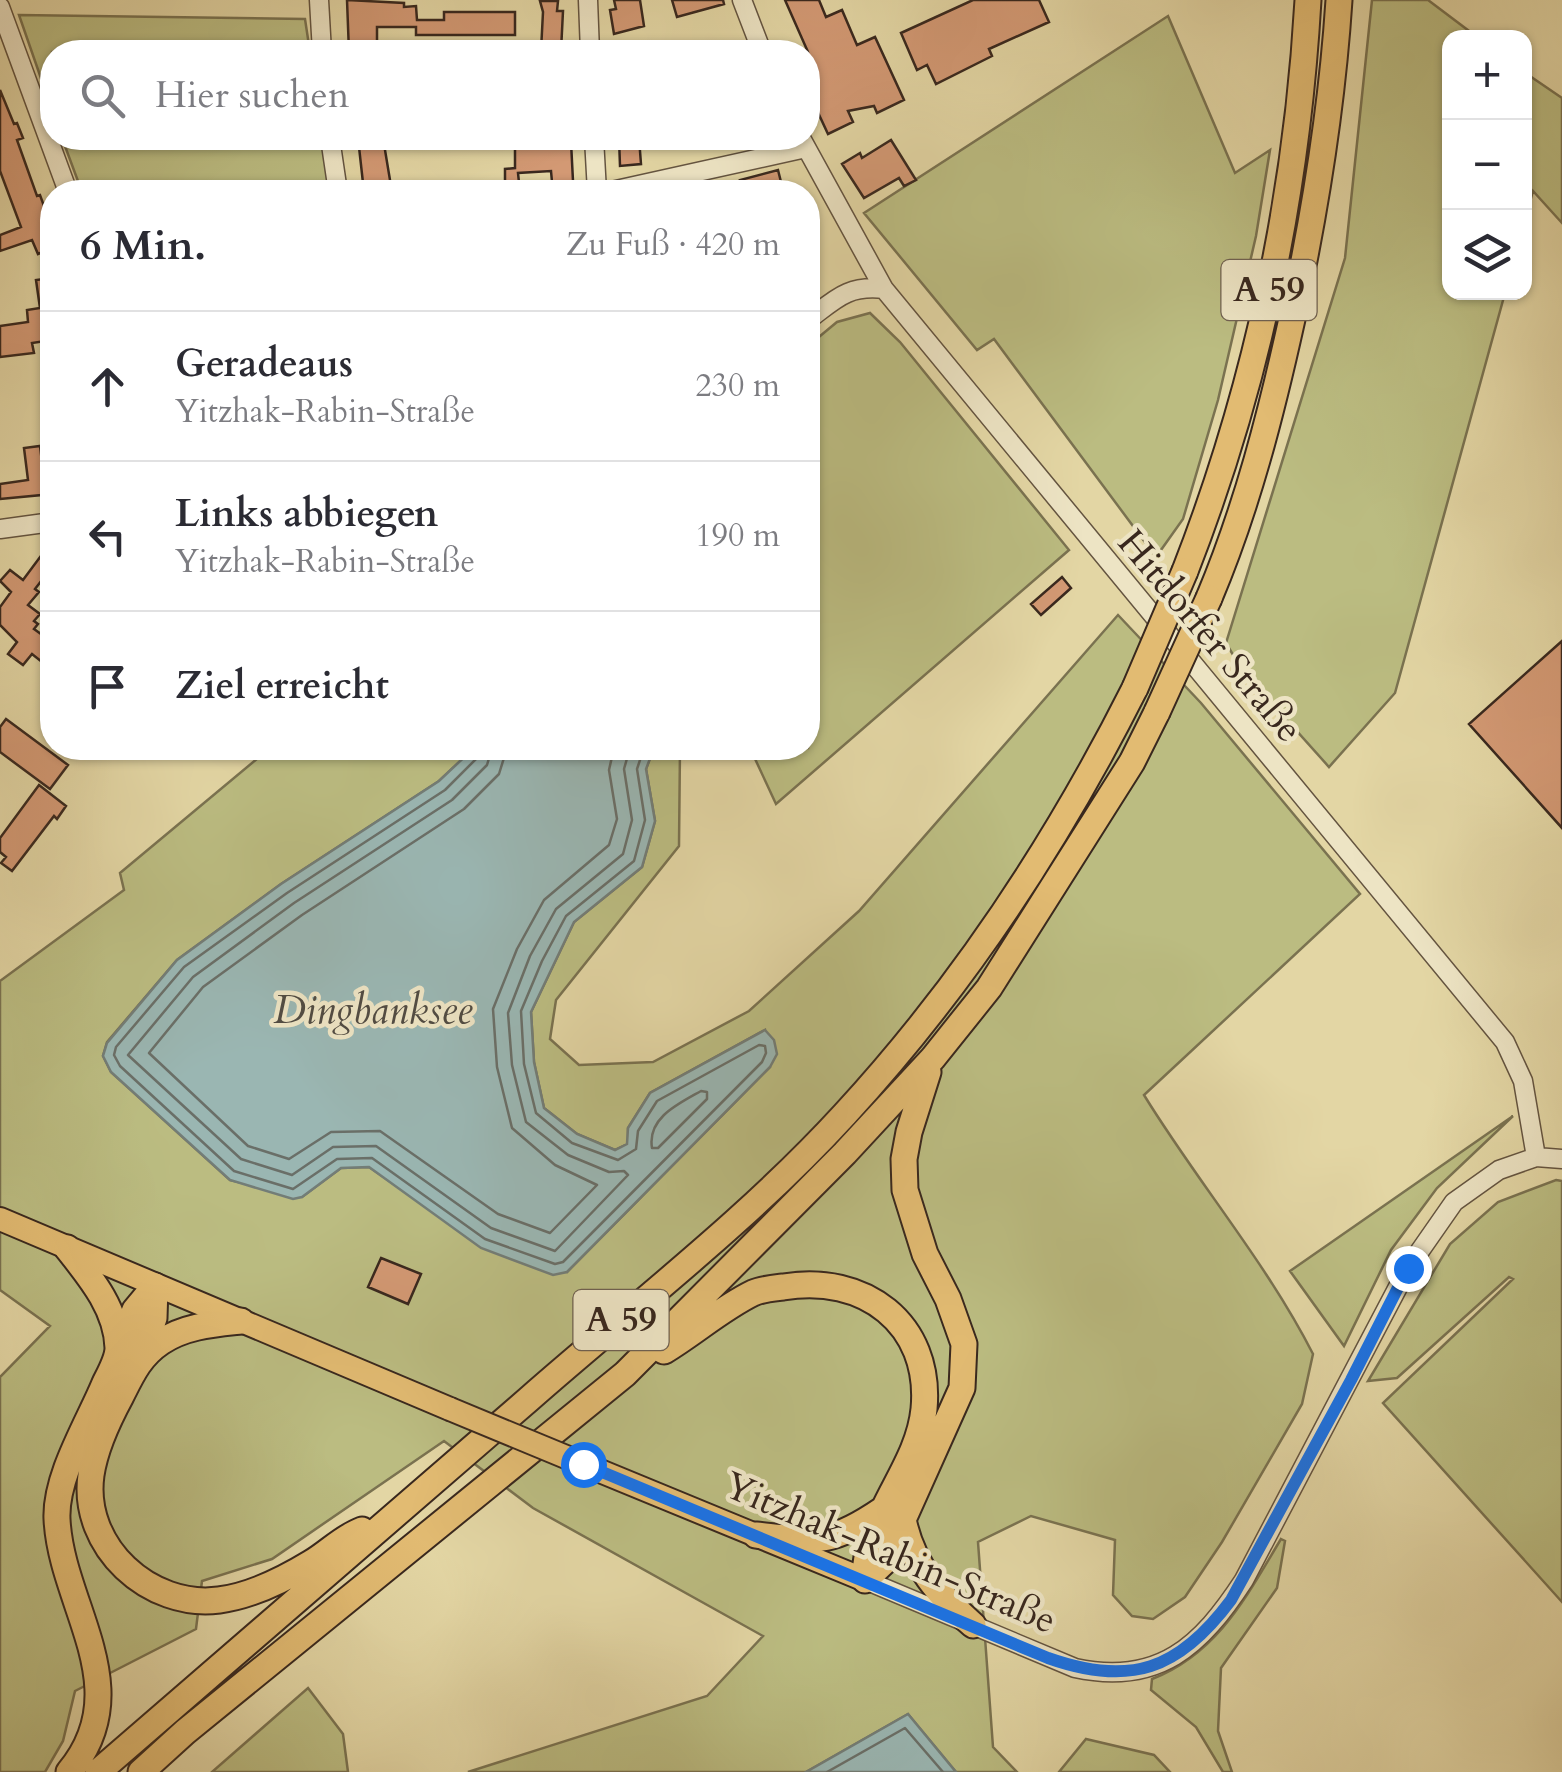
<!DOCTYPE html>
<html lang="de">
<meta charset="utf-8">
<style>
:root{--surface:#fff;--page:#f2f2f3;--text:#2b2b33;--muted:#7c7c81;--line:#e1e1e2}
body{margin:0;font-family:Cardo,serif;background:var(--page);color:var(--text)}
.controls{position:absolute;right:30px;top:30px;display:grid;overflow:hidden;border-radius:20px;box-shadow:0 2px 8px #0004}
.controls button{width:90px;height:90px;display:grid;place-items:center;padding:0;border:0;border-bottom:2px solid var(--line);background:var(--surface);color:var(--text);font:50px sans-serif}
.stop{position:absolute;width:30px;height:30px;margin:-22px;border:8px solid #1a73e8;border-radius:50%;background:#fff}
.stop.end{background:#1a73e8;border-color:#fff;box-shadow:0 2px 10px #0008}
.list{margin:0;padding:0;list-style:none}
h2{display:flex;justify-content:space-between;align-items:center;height:130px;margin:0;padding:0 40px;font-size:42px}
h2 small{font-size:32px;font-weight:400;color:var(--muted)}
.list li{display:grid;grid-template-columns:65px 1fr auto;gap:30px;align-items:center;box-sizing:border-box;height:150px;padding:0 40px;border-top:2px solid var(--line)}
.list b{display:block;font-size:38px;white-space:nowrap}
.list p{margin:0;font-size:32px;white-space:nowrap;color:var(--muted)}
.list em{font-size:32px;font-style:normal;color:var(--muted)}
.icon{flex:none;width:55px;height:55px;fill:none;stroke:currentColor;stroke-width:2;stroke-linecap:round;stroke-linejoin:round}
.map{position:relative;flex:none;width:1562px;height:1772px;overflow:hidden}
.search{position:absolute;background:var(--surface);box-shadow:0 2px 8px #0004;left:40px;top:40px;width:780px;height:110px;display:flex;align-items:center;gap:25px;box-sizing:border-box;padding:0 35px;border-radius:40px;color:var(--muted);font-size:38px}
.panel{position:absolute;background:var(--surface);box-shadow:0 2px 8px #0004;left:40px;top:180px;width:780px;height:580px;border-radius:40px}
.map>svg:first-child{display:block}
.green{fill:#bbbc81;stroke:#7a7250;stroke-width:2.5}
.water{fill:#9ab6b2;stroke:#737d77;stroke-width:2.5}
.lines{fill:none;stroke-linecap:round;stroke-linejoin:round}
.shore{stroke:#6a6f68;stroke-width:2.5}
.building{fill:#d39974;stroke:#39281e;stroke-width:2.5}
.minor-casing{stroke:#645440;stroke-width:21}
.major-casing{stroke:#39281e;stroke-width:26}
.highway-casing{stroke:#39281e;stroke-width:29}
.minor{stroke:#ede4c4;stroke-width:18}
.major{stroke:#e2bb72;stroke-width:22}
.highway{stroke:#e2bb72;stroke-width:25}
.major-bridge-casing{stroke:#39281e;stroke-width:26;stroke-linecap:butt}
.highway-bridge-casing{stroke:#39281e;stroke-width:29;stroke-linecap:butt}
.major-bridge{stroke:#e2bb72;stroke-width:22}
.highway-bridge{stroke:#e2bb72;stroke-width:25}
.route{stroke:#1a73e8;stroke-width:12}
.labels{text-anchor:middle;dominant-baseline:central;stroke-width:9;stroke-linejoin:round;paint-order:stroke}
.shield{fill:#ede4c4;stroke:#6f6050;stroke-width:2.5}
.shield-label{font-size:35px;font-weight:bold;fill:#39281e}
.street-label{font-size:38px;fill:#39281e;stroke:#ede4c4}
.water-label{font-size:40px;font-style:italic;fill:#514c43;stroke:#ede4c4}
</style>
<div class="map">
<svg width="1562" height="1772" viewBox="0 0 1562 1772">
<rect width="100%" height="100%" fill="#e3d6a4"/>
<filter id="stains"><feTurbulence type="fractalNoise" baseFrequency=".002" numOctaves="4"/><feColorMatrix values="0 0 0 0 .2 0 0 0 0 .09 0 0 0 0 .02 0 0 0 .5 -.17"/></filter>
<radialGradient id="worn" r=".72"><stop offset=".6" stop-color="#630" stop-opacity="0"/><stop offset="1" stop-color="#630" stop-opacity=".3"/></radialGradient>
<path class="green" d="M1372,0H1428L1477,37L1450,38V292L1505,293L1395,693L1329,767L1242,670L1226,643L1345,258Z
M19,15L305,19L310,52H52V110Z
M1168,16L1235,173L1270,150L1256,236L1218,400L1183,519L1156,557L994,339L977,350L864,213Z
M1524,72L1562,98V223L1533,191L1525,220Z
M62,138H323L331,192H82Z
M870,313L900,342L1069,550L776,804L750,748H808V346L837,322Z
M1118,615L1201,703L1360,894L1144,1095C1198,1183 1266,1262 1313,1354L1302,1404L1222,1542L1185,1597L1153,1619L1132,1616L1113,1595L1115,1540L1031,1516L978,1542L993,1747L1017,1772H956L908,1714L806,1772H468L707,1696L763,1636L533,1508L444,1441L272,1559L202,1581L196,1629L75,1691L63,1741L45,1772H0V1377L50,1326L0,1290V981L124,890L120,873L270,748H474L439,781L281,884L177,960L107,1042L103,1056L111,1072L230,1180L302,1197L341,1168L369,1167L405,1192L567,1272L770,1067L765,1030L650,1093L628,1128V1144L615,1150L577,1134L544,1108L534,1062L531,1012L574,922L642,867L655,821L646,769L654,748H680L679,846L556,1000L550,1039L579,1065L653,1062L749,1011L859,911Z
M1513,1116L1437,1188L1391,1250L1344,1346L1290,1271Z
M1556,1180L1562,1181V1602L1383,1403L1513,1279L1509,1277L1397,1378L1368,1381L1450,1244L1498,1202Z
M1281,1539L1285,1541L1277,1588L1221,1668L1218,1731L1232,1772H1223L1196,1727L1151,1690L1152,1679C1218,1653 1246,1597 1281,1539Z
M308,1688L343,1734L348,1772H212Z
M1086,1739L1154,1755L1170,1772H1059Z"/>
<path class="water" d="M474,748H654L646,769L655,821L642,867L574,922L531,1012L534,1062L544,1108L577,1134L615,1150L627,1144L628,1128L650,1093L765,1030L774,1040L777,1054L770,1067L567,1272L553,1275L481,1248L369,1167L341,1168L302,1197L293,1199L230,1180L111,1072L103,1056L107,1043L177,960L281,884L439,781Z
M908,1714L956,1772H806Z"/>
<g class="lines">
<path class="shore" d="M480,748L477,758L445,790L287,893L184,967L116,1047L114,1055L120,1066L234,1171L293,1189L337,1159L372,1158L485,1239L555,1264L563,1262L762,1062L766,1053L765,1046L759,1045L657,1101L638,1131L636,1149L618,1160L572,1143L536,1113L524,1064L521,1011L542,961L566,916L634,861L645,820L637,769L644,748
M492,748L487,765L452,800L294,903L193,977L128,1055L241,1159L292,1175L333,1147L376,1146L491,1228L555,1251L628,1175L624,1171L609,1172L568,1155L526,1122L512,1065L508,1013L530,956L556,909L623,854L632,820L624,769L630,748
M507,748L499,774L464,809L302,915L203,987L149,1053L248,1146L289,1159L331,1132L380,1131L498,1214L550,1233L597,1185L555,1165L512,1128L497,1067L493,1009L517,949L544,900L609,845L617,819L609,770L614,748
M701,1091L707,1092V1099L658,1148H652C647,1118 678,1104 701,1091Z
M827,1772L905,1728L943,1772"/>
</g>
<path class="building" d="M347,0L404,3V7L416,6L417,20H444V12H515V35H416V27H377V52H349Z
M614,0H640L644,26L614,34L610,10L616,9Z
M672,0H723L724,4L677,17Z
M785,0H819L826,17L842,10L857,45L875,37L904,100L877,113L874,106L848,111L853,122L828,134L808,91V52Z
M973,0H1039L1049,22L989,49L992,56L936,84L927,65L917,70L901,33Z
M540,1H558L557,11H563L561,51H541L543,12Z
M0,90L14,124L17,123L23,138L17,140L37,196L40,195L52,228V248L38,254L32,240L0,251V235L21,227L0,171Z
M358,138H383L392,192H364Z
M515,138H561V142H571L573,181L552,182L551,171L518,173L520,192H505V169L515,168Z
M619,138H639L641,164L620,166Z
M891,140L916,180L904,186L899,178L864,198L842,164L860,153L862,158Z
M778,170L783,190L744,192L740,180Z
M52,278V340L32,343L34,353L0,357V326L28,322L27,310L40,308L36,280Z
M40,446L43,470L52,469V494L0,499V484L28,480L24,448Z
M52,541V567L35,589L39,592L28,605L40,614L34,621L38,624L34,629L52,642V670L32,654L23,665L8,654L17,642L0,625V607L11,592L0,581L10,570L23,580Z
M1062,577L1071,588L1041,615L1031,604Z
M1562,641V828L1469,724Z
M6,719L68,765L50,789L0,752V727Z
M39,785L66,806L57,819L54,816L12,871L1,863L6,857L0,852V838Z
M381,1258L421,1274L408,1304L368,1287Z"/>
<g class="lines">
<defs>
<path id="minor" d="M319,0L322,52
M588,0L590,52
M742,0L762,52
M0,7L68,192
M330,138L338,192
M594,138L597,192
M801,138L884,289L1505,1042L1523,1081L1536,1157
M607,192L806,148
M808,320C836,299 847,285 884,289
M0,529L52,522
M865,1580L1075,1668C1159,1686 1201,1646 1244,1580L1408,1268L1454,1202L1499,1170L1536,1157L1562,1159"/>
<path id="major" d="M0,1219L450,1409
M583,1464L865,1580"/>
<path id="highway" d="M1185,571C1256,389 1297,195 1308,0
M1209,598C1247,508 1271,414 1292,319C1315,213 1332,108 1339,0
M67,1248C90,1277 117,1309 118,1348C118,1359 110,1373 105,1383C89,1422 55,1476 57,1519C61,1606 139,1688 69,1772
M241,1321C213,1324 185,1326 161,1342C140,1356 132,1374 121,1396C108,1420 95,1447 91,1475C81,1547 150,1609 219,1600C251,1596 283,1580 311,1563C328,1553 343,1537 362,1530
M119,1350L135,1310L155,1286
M664,1351C694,1333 722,1308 753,1293C762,1289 774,1288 783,1287C863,1273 932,1323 924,1409C918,1470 864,1515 865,1580
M139,1360L154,1318L155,1286
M903,1519C912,1565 939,1595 973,1625
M756,1535C816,1541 829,1546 882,1510
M865,1580L884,1562L962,1388L964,1344L948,1299L925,1254L905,1190L904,1159L909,1132L928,1072
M98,1772C242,1648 386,1524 529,1399C636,1305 749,1219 845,1114C961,988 1058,841 1135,688
M141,1772L185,1732L625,1374L845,1153L933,1058L989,988L1132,762L1157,712"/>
</defs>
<use href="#minor" class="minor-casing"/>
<use href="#major" class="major-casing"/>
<use href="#highway" class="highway-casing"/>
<use href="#minor" class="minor"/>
<use href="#major" class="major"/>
<use href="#highway" class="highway"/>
<defs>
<path id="major-bridge" d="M450,1409L583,1464"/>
<path id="highway-bridge" d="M1135,688L1185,571
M1157,712L1209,598"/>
</defs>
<use href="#major-bridge" class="major-bridge-casing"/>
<use href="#highway-bridge" class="highway-bridge-casing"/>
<use href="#major-bridge" class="major-bridge"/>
<use href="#highway-bridge" class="highway-bridge"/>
</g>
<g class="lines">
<path class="route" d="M583,1464L1048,1658C1130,1687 1179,1670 1231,1600L1351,1380L1408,1268"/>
</g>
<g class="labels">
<g class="shield">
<rect x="1221.5" y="260" width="95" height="60" rx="8"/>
<rect x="573.5" y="1290" width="95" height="60" rx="8"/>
</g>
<g class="shield-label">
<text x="1269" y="290">A 59</text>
<text x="621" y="1320">A 59</text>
</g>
<g class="street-label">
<text transform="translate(1210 636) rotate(50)">Hitdorfer Straße</text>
<text transform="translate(890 1553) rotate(23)">Yitzhak-Rabin-Straße</text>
</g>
<g class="water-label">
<text x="373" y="1010">Dingbanksee</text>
</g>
</g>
<rect width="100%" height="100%" filter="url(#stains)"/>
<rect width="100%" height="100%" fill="url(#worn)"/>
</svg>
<div class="controls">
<button>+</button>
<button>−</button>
<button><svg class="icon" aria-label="layers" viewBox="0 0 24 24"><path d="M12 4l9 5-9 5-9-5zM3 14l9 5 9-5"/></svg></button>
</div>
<div class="stop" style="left:583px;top:1464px"></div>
<div class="stop end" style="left:1408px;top:1268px"></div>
<div class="search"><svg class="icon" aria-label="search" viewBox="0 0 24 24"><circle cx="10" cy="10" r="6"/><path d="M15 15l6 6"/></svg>Hier suchen</div>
<section class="panel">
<h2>6 Min.<small>Zu Fuß · 420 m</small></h2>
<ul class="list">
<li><svg class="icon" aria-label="ahead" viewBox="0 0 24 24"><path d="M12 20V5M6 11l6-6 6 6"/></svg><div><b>Geradeaus</b><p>Yitzhak-Rabin-Straße</p></div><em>230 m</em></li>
<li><svg class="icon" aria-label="left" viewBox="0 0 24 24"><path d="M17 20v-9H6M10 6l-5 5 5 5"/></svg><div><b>Links abbiegen</b><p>Yitzhak-Rabin-Straße</p></div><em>190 m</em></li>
<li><svg class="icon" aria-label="arrive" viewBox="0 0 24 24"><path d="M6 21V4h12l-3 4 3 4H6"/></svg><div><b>Ziel erreicht</b></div></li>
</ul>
</section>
</div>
